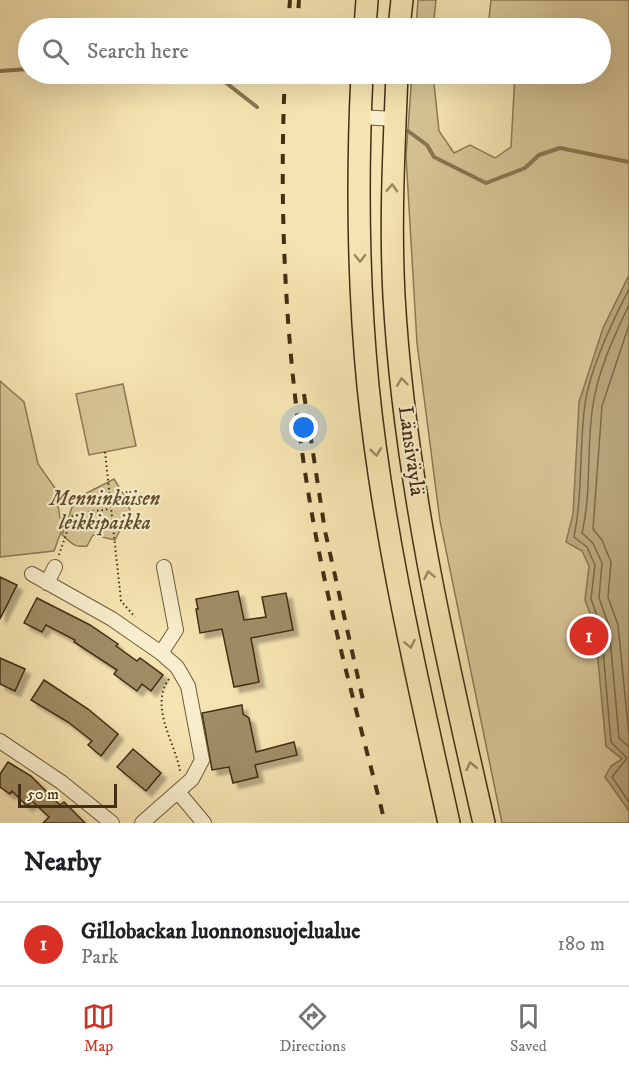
<!DOCTYPE html>
<meta charset="utf-8">
<style>
:root{--surface:#fff;--page:#f2f2f2;--text:#202124;--muted:#757577;--line:#e0e0e0;--accent:#d93025}
body{margin:0;font-family:"IM FELL DW Pica",serif;background:var(--page);color:var(--text)}
.scale{position:absolute;left:18px;bottom:15px;width:99px;box-sizing:border-box;padding-left:6px;border:3px solid #422f14;border-top:0;font-size:16px;line-height:21px;white-space:nowrap;color:#422f14;-webkit-text-stroke:4px #f8edcc;paint-order:stroke}
.you{position:absolute;left:304px;top:428px;width:21px;height:21px;margin:-15px;border:4px solid #fff;border-radius:50%;background:#1a73e8;box-shadow:0 0 0 9px #1a73e833}
.badge{display:grid;place-items:center;width:39px;height:39px;border-radius:50%;background:var(--accent);color:#fff;font-size:20px;font-weight:700}
.pin{position:absolute;translate:-50% -50%;border:3px solid #fff;box-shadow:0 2px 6px #0006}
.list{margin:0;padding:0;list-style:none}
h2{display:flex;justify-content:space-between;align-items:center;height:78px;margin:0;padding:0 24px;font-size:26px}
h2 small{font-size:20px;font-weight:400;color:var(--muted)}
.list li{display:grid;grid-template-columns:39px 1fr auto;gap:18px;align-items:center;box-sizing:border-box;height:84px;padding:0 24px;border-top:2px solid var(--line)}
.list b{display:block;font-size:22px;white-space:nowrap}
.list p{margin:0;font-size:20px;white-space:nowrap;color:var(--muted)}
.list em{font-size:20px;font-style:normal;color:var(--muted)}
.icon{flex:none;width:33px;height:33px;fill:none;stroke:currentColor;stroke-width:2;stroke-linecap:round;stroke-linejoin:round}
.map{position:relative;flex:none;width:629px;height:823px;overflow:hidden}
.search{position:absolute;background:var(--surface);box-shadow:0 6px 24px #0002;left:18px;right:18px;top:18px;height:66px;display:flex;align-items:center;gap:15px;box-sizing:border-box;padding:0 21px;border-radius:33px;color:var(--muted);font-size:22px}
.sheet{height:162px;background:var(--surface)}
nav{display:flex;justify-content:space-around;align-items:center;box-sizing:border-box;height:84px;border-top:2px solid var(--line);background:var(--surface);font-size:16px;color:var(--muted)}
nav a{display:grid;justify-items:center;gap:3px}
nav .on{color:var(--accent)}
.map>svg:first-child{display:block}
.green{fill:#d7c596;stroke:#8c7a55;stroke-width:1.5}
.water{fill:#b8a67c;stroke:#897652;stroke-width:1.5}
.lines{fill:none;stroke-linecap:round;stroke-linejoin:round}
.shore{stroke:#7d6a48;stroke-width:1.5}
.stream{stroke:#897652;stroke-width:4}
.building{fill:#9f8d66;stroke:#422f14;stroke-width:1.5;filter:url(#shadow)}
.minor-casing{stroke:#6f5c3b;stroke-width:16}
.highway-casing{stroke:#422f14;stroke-width:24}
.path{stroke:#422f14;stroke-width:2;stroke-dasharray:1.5 3;stroke-linecap:butt}
.minor{stroke:#f8edcc;stroke-width:14}
.highway{stroke:#f5e4b1;stroke-width:21}
.rail{stroke:#422f14;stroke-width:4;stroke-dasharray:10 10;stroke-linecap:butt}
.oneway{stroke:#9c8a62}
.labels{text-anchor:middle;dominant-baseline:central;stroke-width:4.5;stroke-linejoin:round;paint-order:stroke}
.street-label{font-size:21px;fill:#422f14;stroke:#f8edcc}
.park-label{font-size:21px;font-style:italic;fill:#604d2e;stroke:#f8edcc}
</style>
<div class="map">
<svg width="629" height="823" viewBox="0 0 629 823">
<defs>
<filter id="shadow"><feDropShadow dx="5.5" dy="5.5" stdDeviation="1.5" flood-color="#0004"/></filter>
</defs>
<rect width="100%" height="100%" fill="#f5e4b1"/>
<filter id="stains"><feTurbulence type="fractalNoise" baseFrequency=".00333" numOctaves="4"/><feColorMatrix values="0 0 0 0 .2 0 0 0 0 .09 0 0 0 0 .02 0 0 0 .5 -.17"/></filter>
<radialGradient id="worn" r=".72"><stop offset=".6" stop-color="#630" stop-opacity="0"/><stop offset="1" stop-color="#630" stop-opacity=".3"/></radialGradient>
<path class="green" d="M418,0H436L433,28H416Z
M491,0H629V823H502L440,521L417,343L406,156L412,74H433L439,131L454,153L470,145L495,158L511,147L515,74H600V28H488Z
M0,381L24,402L38,464L55,488L62,529L54,551L0,557Z
M123,384L136,446L89,455L76,394Z
M114,479L127,500L130,511L115,540L93,535L87,546C73,548 71,542 62,535L75,499Z"/>
<path class="water" d="M629,275V811L605,777L611,766L622,759L606,746L595,628L585,600L589,566L582,551L566,542L573,514L579,402L603,328Z"/>
<g class="lines">
<path class="shore" d="M629,289C612,322 590,368 585,404C579,449 583,493 574,537L587,547L595,565L591,599L601,627L611,742L627,758L612,777L629,802
M629,305C614,336 598,371 593,405C586,447 592,491 582,533L593,543L602,563L599,598L609,626L619,738L629,747
M629,325L602,406L593,529L602,540L611,562L608,597L618,625L629,735"/>
<path class="stream" d="M0,71L28,69
M53,74H60
M155,74L170,82H225L257,107
M408,131L427,145L434,157L486,183L525,168L539,155L560,148L629,162"/>
</g>
<path class="building" d="M0,577L17,585L0,619Z
M238,591L244,620L266,617L262,597L286,593L293,630L251,638L259,682L234,687L222,629L200,633L196,609H198L196,599Z
M37,598L90,625L118,644L116,646L137,661L140,658L163,675L151,691L142,684L137,691L114,674L117,670L74,642L75,640L46,625L42,632L24,623Z
M0,658L25,669L15,691L0,684Z
M44,680L88,709L118,734L101,756L88,745L92,741L68,722L31,700Z
M242,705L243,714L249,718L256,752L294,742L297,755L255,765L258,777L233,783L229,767L212,770L202,713Z
M133,749L161,773L146,791L117,767Z
M8,762L31,776L60,805L64,802L85,823H43L49,817L32,801L27,806L12,791L10,794L0,787V774Z"/>
<g class="lines">
<defs>
<path id="minor" d="M360,117L395,119
M32,574L112,619L161,653
M47,583L55,567
M0,741L61,782L112,823
M178,792L204,823
M142,823L192,779L202,760L188,686L177,667L161,653L176,630L164,567"/>
<path id="highway" d="M365,28L367,0
M399,28L402,0
M362,74C357,177 358,283 368,386C383,534 417,678 449,823
M397,74C394,148 390,221 394,296C404,474 444,649 484,823"/>
</defs>
<use href="#minor" class="minor-casing"/>
<use href="#highway" class="highway-casing"/>
<path class="path" d="M105,452L121,601L135,617
M59,555L73,514L110,509
M169,679C149,707 175,742 180,771"/>
<use href="#minor" class="minor"/>
<use href="#highway" class="highway"/>
<path class="rail" d="M288,28L290,0
M297,28L299,0
M285,74C278,226 287,380 315,531C333,629 361,726 385,823
M304,394L325,531L363,700"/>
</g>
<defs><path id="oneway-chevron" d="M-2-3.5L2.5 0L-2 3.5" fill="none" stroke-width="1.6" stroke-linecap="round" stroke-linejoin="round" transform="scale(1.5)"/></defs>
<g class="oneway">
<use href="#oneway-chevron" transform="translate(392 188) rotate(-87)"/>
<use href="#oneway-chevron" transform="translate(360 258) rotate(89)"/>
<use href="#oneway-chevron" transform="translate(402 382) rotate(-97)"/>
<use href="#oneway-chevron" transform="translate(376 452) rotate(83)"/>
<use href="#oneway-chevron" transform="translate(429 575) rotate(-101)"/>
<use href="#oneway-chevron" transform="translate(410 644) rotate(78)"/>
<use href="#oneway-chevron" transform="translate(471 766) rotate(-103)"/>
</g>
<g class="labels">
<g class="street-label">
<text transform="translate(411 451) rotate(82)">Länsiväylä</text>
</g>
<g class="park-label">
<text x="105" y="499">Menninkäisen<tspan x="105" dy="24">leikkipaikka</tspan></text>
</g>
</g>
<rect width="100%" height="100%" filter="url(#stains)"/>
<rect width="100%" height="100%" fill="url(#worn)"/>
</svg>
<div class="scale">50 m</div>
<div class="you"></div>
<div class="pin badge" style="left:589px;top:636px">1</div>
<div class="search"><svg class="icon" aria-label="search" viewBox="0 0 24 24"><circle cx="10" cy="10" r="6"/><path d="M15 15l6 6"/></svg>Search here</div>
</div>
<section class="sheet">
<h2>Nearby<small></small></h2>
<ul class="list">
<li><span class="badge">1</span><div><b>Gillobackan luonnonsuojelualue</b><p>Park</p></div><em>180 m</em></li>
</ul>
</section>
<nav>
<a class="on"><svg class="icon" aria-label="map" viewBox="0 0 24 24"><path d="M3 6l6-2 6 2 6-2v14l-6 2-6-2-6 2zM9 4v14M15 6v14"/></svg>Map</a>
<a><svg class="icon" aria-label="directions" viewBox="0 0 24 24"><path d="M12 3l9 9-9 9-9-9zM9 14v-3h6M13 9l2 2-2 2"/></svg>Directions</a>
<a><svg class="icon" aria-label="saved" viewBox="0 0 24 24"><path d="M7 4h10v16l-5-4-5 4z"/></svg>Saved</a>
</nav>
